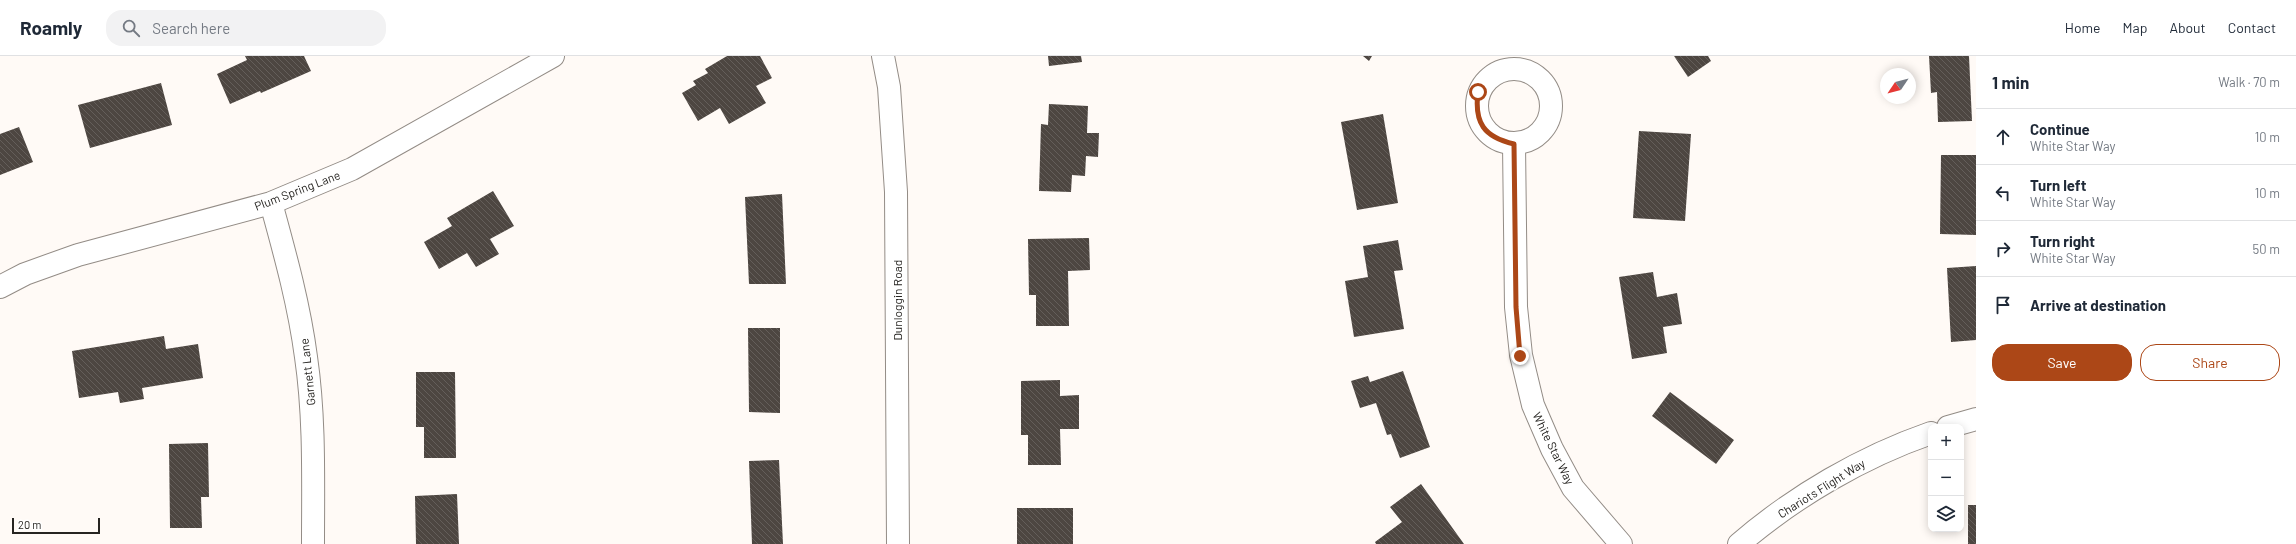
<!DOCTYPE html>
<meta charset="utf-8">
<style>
:root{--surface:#fff;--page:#f2f2f3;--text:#1f2937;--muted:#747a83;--line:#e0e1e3;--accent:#ac4717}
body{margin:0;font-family:Barlow,sans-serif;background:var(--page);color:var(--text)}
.controls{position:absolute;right:12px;bottom:12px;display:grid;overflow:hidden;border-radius:8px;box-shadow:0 2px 10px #0003}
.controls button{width:36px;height:36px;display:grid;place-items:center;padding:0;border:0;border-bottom:1px solid var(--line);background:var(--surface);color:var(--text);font:20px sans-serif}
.compass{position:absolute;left:1880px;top:12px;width:36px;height:36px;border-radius:50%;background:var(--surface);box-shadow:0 2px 10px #0003;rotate:235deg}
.scale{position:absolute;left:12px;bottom:10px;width:88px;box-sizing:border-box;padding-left:4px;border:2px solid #262421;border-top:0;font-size:11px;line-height:14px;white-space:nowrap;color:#262421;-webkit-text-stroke:3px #fff;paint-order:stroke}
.stop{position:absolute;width:12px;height:12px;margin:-9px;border:3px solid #ac4717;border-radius:50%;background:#fff}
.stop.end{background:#ac4717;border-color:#fff;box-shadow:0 1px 4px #0008}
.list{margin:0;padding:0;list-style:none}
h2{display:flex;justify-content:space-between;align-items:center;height:52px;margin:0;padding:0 16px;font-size:17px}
h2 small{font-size:13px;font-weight:400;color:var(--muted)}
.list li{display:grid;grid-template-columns:26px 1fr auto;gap:12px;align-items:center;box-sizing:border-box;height:56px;padding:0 16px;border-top:1px solid var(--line)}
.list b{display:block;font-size:15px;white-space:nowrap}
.list p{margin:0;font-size:13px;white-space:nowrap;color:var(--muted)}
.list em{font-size:13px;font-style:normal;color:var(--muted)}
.actions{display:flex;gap:8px;padding:12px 16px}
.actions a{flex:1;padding:9px 0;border:1px solid var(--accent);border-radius:16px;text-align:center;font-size:14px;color:var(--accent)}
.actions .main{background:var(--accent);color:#fff}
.icon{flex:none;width:22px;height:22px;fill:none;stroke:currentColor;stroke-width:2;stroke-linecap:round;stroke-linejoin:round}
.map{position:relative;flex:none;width:1976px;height:488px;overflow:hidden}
header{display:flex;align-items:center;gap:24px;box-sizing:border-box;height:56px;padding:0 20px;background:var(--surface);border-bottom:1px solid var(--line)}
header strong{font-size:19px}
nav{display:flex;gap:22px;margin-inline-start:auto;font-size:14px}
.search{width:280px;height:36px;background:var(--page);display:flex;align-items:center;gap:10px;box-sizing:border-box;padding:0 14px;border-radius:16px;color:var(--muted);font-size:15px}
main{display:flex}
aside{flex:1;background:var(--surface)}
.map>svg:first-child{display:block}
.building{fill:url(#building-back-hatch)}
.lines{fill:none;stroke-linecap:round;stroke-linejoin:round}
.street-casing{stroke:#938c86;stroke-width:24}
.street{stroke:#fff;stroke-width:22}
.route{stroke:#ac4717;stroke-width:5}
.labels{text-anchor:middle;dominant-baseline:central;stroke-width:4;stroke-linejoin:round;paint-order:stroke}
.street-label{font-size:12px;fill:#262421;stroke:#fff}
</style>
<header>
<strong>Roamly</strong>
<div class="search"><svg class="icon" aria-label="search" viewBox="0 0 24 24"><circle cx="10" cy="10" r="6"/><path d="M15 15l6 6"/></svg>Search here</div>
<nav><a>Home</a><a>Map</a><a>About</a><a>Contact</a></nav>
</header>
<main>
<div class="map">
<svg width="1976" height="488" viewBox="0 0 1976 488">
<defs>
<pattern id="building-back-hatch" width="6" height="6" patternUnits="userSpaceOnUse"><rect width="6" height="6" fill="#4d4641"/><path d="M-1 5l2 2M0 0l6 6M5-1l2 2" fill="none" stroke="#645e5a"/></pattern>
</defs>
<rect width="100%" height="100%" fill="#fffaf6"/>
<path class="building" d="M245,0H304L311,15L261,37L260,35L230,48L217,18L247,4Z
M727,0H760L772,22L756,30L766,47L729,68L720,52L698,65L682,37L696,29L693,25L708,17L705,13Z
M1048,0H1081L1082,6L1049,10Z
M1363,0H1372L1369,5Z
M1674,0H1708L1711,5L1688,21Z
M1929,0H1969L1972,65L1938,66L1937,36L1931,37Z
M161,27L172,69L90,92L78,49Z
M1049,48L1088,50L1087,77H1099L1098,101L1086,100L1085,120L1072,119L1071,136L1039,135L1041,68L1048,69Z
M1383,58L1398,147L1357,154L1341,66Z
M19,71L33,106L0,119V78Z
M1639,75L1691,78L1685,165L1633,162Z
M1941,99H1976V179L1940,178Z
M493,135L514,170L490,183L499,198L476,211L467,197L439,213L424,186L452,170L447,162Z
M782,138L786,228H749L745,141Z
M1089,182L1090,214L1068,215L1069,270H1036V239H1029L1028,183Z
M1398,184L1403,214L1394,215L1404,273L1354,281L1345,225L1368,221L1363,190Z
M1976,210V284L1951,286L1947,212Z
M1653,216L1657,241L1677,237L1682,268L1663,271L1667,297L1632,303L1619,221Z
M748,272H780V357L749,356Z
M164,280L166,293L198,288L203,322L142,332L144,343L120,347L118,336L79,342L72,295Z
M1403,315L1430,391L1400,402L1391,378L1387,379L1376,347L1360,352L1351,325L1368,320L1370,326Z
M416,316H455L456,402H424V371H416Z
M1060,324V340L1079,339V373H1060L1061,409H1028V379H1021V325Z
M1670,336L1734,384L1716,408L1652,360Z
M208,387L209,441H201L202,472H170L169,388Z
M779,404L783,488H752L749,405Z
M1421,428L1464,488H1376L1375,486L1402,466L1390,451Z
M457,438L459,488H416L415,440Z
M1968,449H1976V488H1968Z
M1017,452H1073V488H1017Z"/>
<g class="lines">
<defs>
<path id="street" d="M883,0L889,31L896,136L898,488
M1477 50a37 37 0 1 1 74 0a37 37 0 1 1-74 0Z
M1514,88L1516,251L1521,299L1533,349L1552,393L1573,432L1621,488
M271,147C285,198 299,248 306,301C315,362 313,426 313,488
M0,231L25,218L78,199L271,147L352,113L553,0
M1948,371L1976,363
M1739,488C1795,440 1862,401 1931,377"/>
</defs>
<use href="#street" class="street-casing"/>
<use href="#street" class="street"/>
</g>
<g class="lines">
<path class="route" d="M1478,36C1474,67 1484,81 1514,88L1516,251L1520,300"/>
</g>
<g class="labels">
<g class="street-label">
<text transform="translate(297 134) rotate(-21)">Plum Spring Lane</text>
<text transform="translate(897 244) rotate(-90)">Dunloggin Road</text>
<text transform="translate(307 316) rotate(-96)">Garnett Lane</text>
<text transform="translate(1554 392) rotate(64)">White Star Way</text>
<text transform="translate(1821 432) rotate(-32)">Chariots Flight Way</text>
</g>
</g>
</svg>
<div class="controls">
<button>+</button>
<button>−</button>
<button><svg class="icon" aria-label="layers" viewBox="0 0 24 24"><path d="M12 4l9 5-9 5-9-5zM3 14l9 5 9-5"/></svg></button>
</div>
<svg class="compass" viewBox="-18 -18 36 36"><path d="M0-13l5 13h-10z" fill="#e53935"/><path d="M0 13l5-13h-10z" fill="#747a83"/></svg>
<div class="scale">20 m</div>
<div class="stop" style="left:1478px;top:36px"></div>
<div class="stop end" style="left:1520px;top:300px"></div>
</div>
<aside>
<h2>1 min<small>Walk · 70 m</small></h2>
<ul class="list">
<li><svg class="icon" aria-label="ahead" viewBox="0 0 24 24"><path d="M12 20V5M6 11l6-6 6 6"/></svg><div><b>Continue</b><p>White Star Way</p></div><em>10 m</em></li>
<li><svg class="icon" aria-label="left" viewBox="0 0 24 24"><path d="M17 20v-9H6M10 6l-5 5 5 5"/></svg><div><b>Turn left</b><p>White Star Way</p></div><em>10 m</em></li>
<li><svg class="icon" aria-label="right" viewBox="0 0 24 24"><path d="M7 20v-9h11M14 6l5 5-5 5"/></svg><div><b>Turn right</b><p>White Star Way</p></div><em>50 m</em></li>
<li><svg class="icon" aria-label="arrive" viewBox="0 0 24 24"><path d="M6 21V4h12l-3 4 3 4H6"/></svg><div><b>Arrive at destination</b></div></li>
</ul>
<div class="actions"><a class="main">Save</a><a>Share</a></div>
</aside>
</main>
